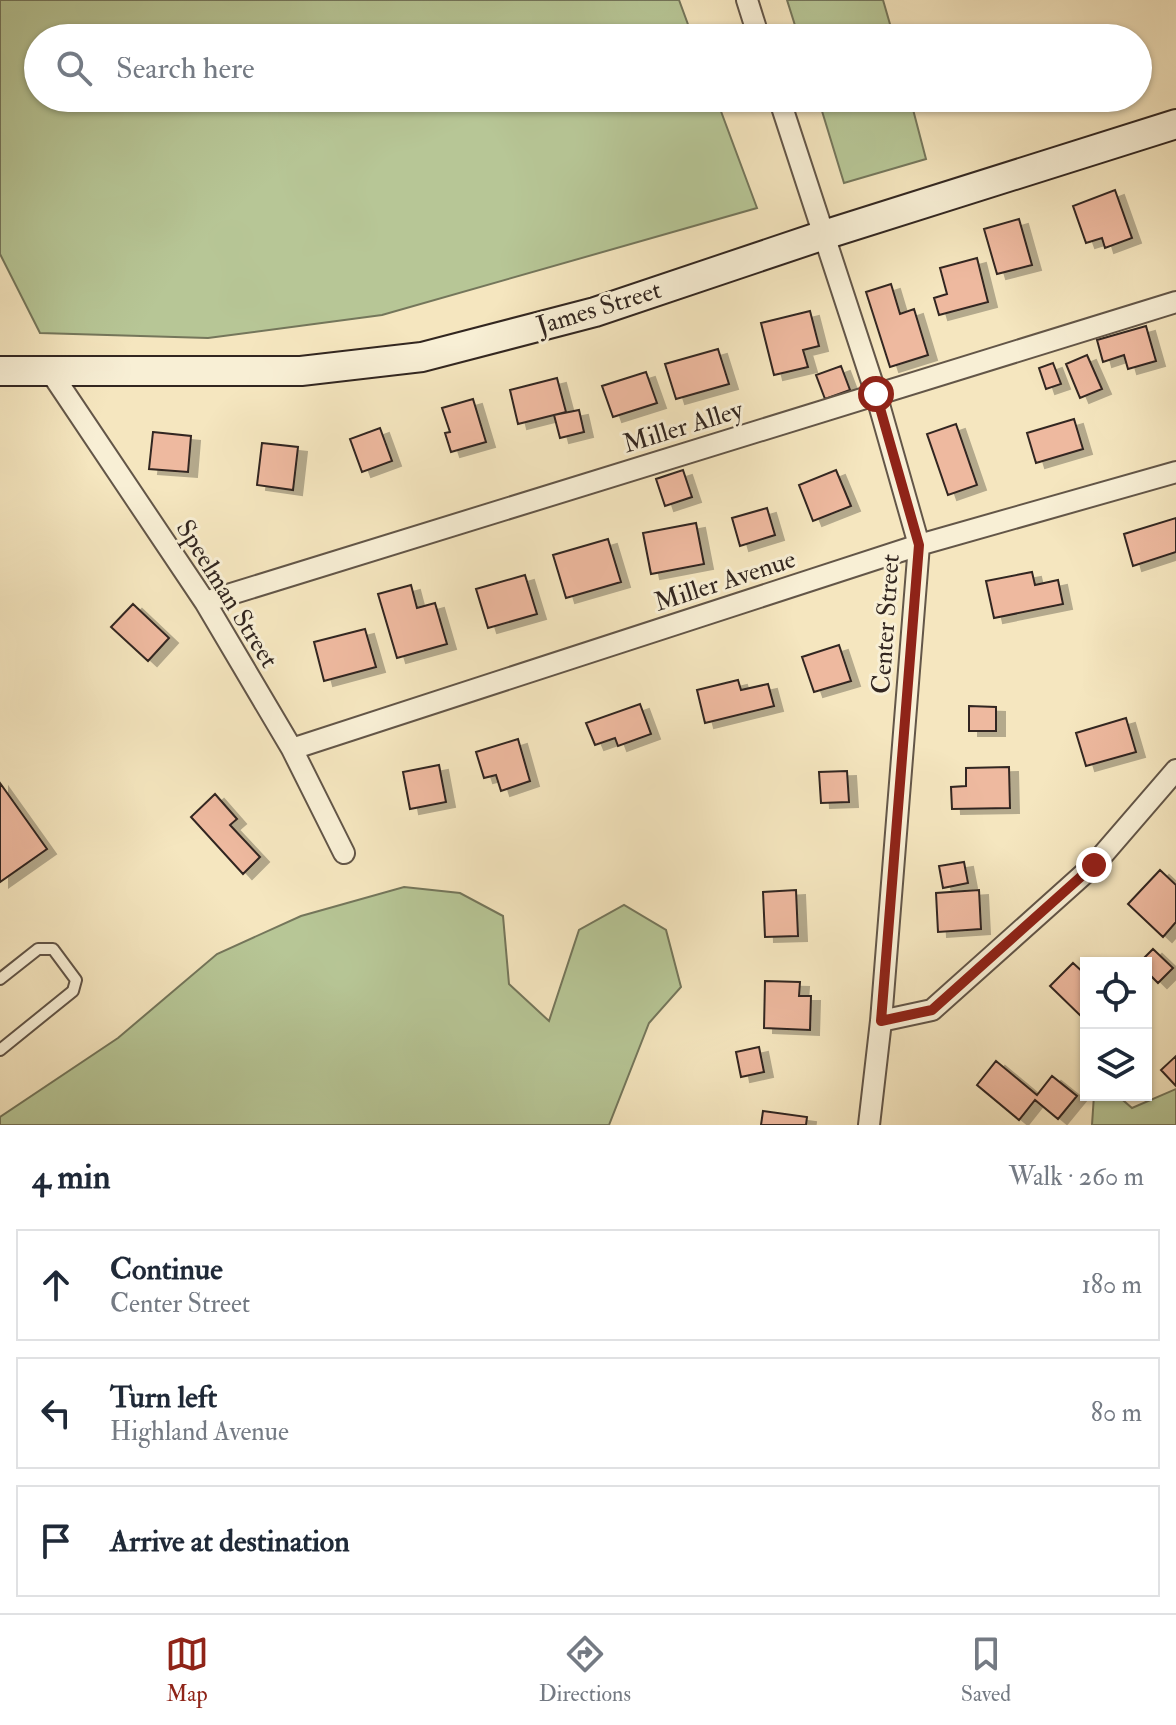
<!DOCTYPE html>
<meta charset="utf-8">
<style>
:root{--surface:#fff;--page:#f2f2f3;--text:#1f2937;--muted:#747a83;--line:#e0e1e3;--accent:#8f2418}
body{margin:0;font-family:"IM FELL Double Pica",serif;background:var(--page);color:var(--text)}
.controls{position:absolute;right:24px;bottom:24px;display:grid;overflow:hidden;border-radius:0px;box-shadow:0 2px 6px #0004}
.controls button{width:72px;height:72px;display:grid;place-items:center;padding:0;border:0;border-bottom:2px solid var(--line);background:var(--surface);color:var(--text);font:40px sans-serif}
.stop{position:absolute;width:24px;height:24px;margin:-18px;border:6px solid #8f2418;border-radius:50%;background:#fff}
.stop.end{background:#8f2418;border-color:#fff;box-shadow:0 2px 8px #0008}
.list{margin:0;padding:0;list-style:none}
h2{display:flex;justify-content:space-between;align-items:center;height:104px;margin:0;padding:0 32px;font-size:34px}
h2 small{font-size:26px;font-weight:400;color:var(--muted)}
.list li{display:grid;grid-template-columns:52px 1fr auto;gap:24px;align-items:center;box-sizing:border-box;height:112px;margin:0 16px 16px;padding:0 16px;border:2px solid var(--line);border-radius:0px}
.list b{display:block;font-size:30px;white-space:nowrap}
.list p{margin:0;font-size:26px;white-space:nowrap;color:var(--muted)}
.list em{font-size:26px;font-style:normal;color:var(--muted)}
.icon{flex:none;width:44px;height:44px;fill:none;stroke:currentColor;stroke-width:2;stroke-linecap:round;stroke-linejoin:round}
.map{position:relative;flex:none;width:1176px;height:1125px;overflow:hidden}
.search{position:absolute;background:var(--surface);box-shadow:0 2px 6px #0004;left:24px;right:24px;top:24px;height:88px;display:flex;align-items:center;gap:20px;box-sizing:border-box;padding:0 28px;border-radius:44px;color:var(--muted);font-size:30px}
.sheet{height:488px;background:var(--surface)}
nav{display:flex;justify-content:space-around;align-items:center;box-sizing:border-box;height:112px;border-top:2px solid var(--line);background:var(--surface);font-size:22px;color:var(--muted)}
nav a{display:grid;justify-items:center;gap:4px}
nav .on{color:var(--accent)}
.map>svg:first-child{display:block}
.green{fill:#b7c696;stroke:#74765b;stroke-width:2}
.building{fill:#eeb99f;stroke:#322620;stroke-width:2;filter:url(#shadow)}
.lines{fill:none;stroke-linecap:round;stroke-linejoin:round}
.lane-casing{stroke:#635648;stroke-width:14}
.street-casing{stroke:#635648;stroke-width:24}
.secondary-casing{stroke:#322620;stroke-width:32}
.lane{stroke:#f8efd5;stroke-width:10}
.street{stroke:#f8efd5;stroke-width:20}
.secondary{stroke:#f8efd5;stroke-width:28}
.route{stroke:#8f2418;stroke-width:10}
.labels{text-anchor:middle;dominant-baseline:central;stroke-width:6;stroke-linejoin:round;paint-order:stroke}
.street-label{font-size:26px;fill:#322620;stroke:#f8efd5}
</style>
<div class="map">
<svg width="1176" height="1125" viewBox="0 0 1176 1125">
<defs>
<filter id="shadow"><feDropShadow dx="9" dy="5" stdDeviation="0" flood-color="#0004"/></filter>
</defs>
<rect width="100%" height="100%" fill="#f5e6bf"/>
<filter id="stains"><feTurbulence type="fractalNoise" baseFrequency=".0025" numOctaves="4"/><feColorMatrix values="0 0 0 0 .2 0 0 0 0 .09 0 0 0 0 .02 0 0 0 .5 -.17"/></filter>
<radialGradient id="worn" r=".72"><stop offset=".6" stop-color="#630" stop-opacity="0"/><stop offset="1" stop-color="#630" stop-opacity=".3"/></radialGradient>
<path class="green" d="M0,0H679L693,38H38V98H716L757,208L382,315L208,338L40,333L0,254Z
M787,0H883L894,38H799Z
M818,98H910L926,159L844,183Z
M404,887L460,893L503,916L509,984L549,1021L579,930L624,905L666,930L681,987L649,1023L609,1125H0V1117L118,1038L217,954L301,916Z
M1176,1089V1125H1092L1094,1095H1117L1132,1108Z"/>
<path class="building" d="M1115,190L1132,238L1105,248L1102,238L1086,243L1073,206Z
M1019,219L1032,265L997,274L984,229Z
M977,258L988,302L939,315L934,298L947,294L940,268Z
M891,284L900,314L914,309L928,355L890,367L866,292Z
M810,311L819,346L803,350L808,367L774,375L761,323Z
M1146,326L1156,361L1128,369L1124,355L1103,362L1097,340Z
M718,349L729,384L676,399L665,364Z
M1087,355L1102,389L1080,398L1066,364Z
M1053,363L1061,384L1046,389L1039,368Z
M841,366L850,390L825,399L816,375Z
M646,372L657,403L613,417L602,386Z
M557,378L566,412L518,424L510,390Z
M473,399L486,442L451,452L445,433L450,432L442,408Z
M579,410L584,432L560,438L554,415Z
M1074,419L1083,449L1036,463L1027,433Z
M956,424L977,485L948,495L927,434Z
M380,428L392,461L362,472L350,439Z
M153,432L191,436L188,472L149,469Z
M262,443L298,447L293,490L257,485Z
M683,470L692,497L665,506L656,479Z
M836,470L851,506L813,521L799,485Z
M767,508L775,535L740,546L732,518Z
M1176,518V552L1133,566L1124,534Z
M696,523L704,564L651,574L643,533Z
M608,539L621,582L566,598L553,555Z
M1032,572L1035,585L1058,580L1063,604L994,618L986,581Z
M525,575L537,614L488,628L476,589Z
M411,585L417,608L435,603L447,644L397,658L378,594Z
M133,604L169,638L148,661L111,627Z
M365,629L376,667L324,681L314,642Z
M839,645L851,681L814,692L802,657Z
M738,680L741,690L768,684L774,706L705,723L697,690Z
M640,704L651,734L618,746L615,738L595,745L586,723Z
M969,706L996,707V731H969Z
M1126,718L1136,752L1086,766L1076,733Z
M518,739L530,781L501,791L496,775L484,778L476,752Z
M439,765L446,802L410,809L403,772Z
M1009,767L1010,808L952,809L951,787L966,786V768Z
M847,771L849,802L821,803L819,772Z
M0,783L47,849L0,882Z
M215,794L237,819L230,825L260,857L243,874L191,817Z
M964,862L968,883L943,888L939,866Z
M1160,870L1176,885V922L1163,937L1128,904Z
M796,890L798,936L765,937L763,892Z
M979,890L981,929L938,932L936,893Z
M1153,949L1173,968L1158,983L1146,971V963H1139Z
M1073,963L1086,975V1021L1050,986Z
M765,981L800,982L799,996H811L810,1030L764,1028Z
M759,1047L764,1072L741,1077L736,1052Z
M1176,1056V1086L1161,1070Z
M996,1061L1037,1095L1052,1076L1077,1096L1058,1119L1035,1100L1019,1120L977,1085Z
M763,1111L807,1117L806,1125H761Z"/>
<g class="lines">
<defs>
<path id="lane" d="M0,979L38,949H53L76,980L73,991L0,1050"/>
<path id="street" d="M747,0L759,38
M779,98L876,394L919,545L881,1021L869,1125
M50,371L205,602L292,749L344,853
M205,602L1176,302
M292,749L919,545L1176,472
M881,1021L932,1010L1094,865L1176,770"/>
<path id="secondary" d="M0,371H301L422,357L595,312L824,235L1176,124"/>
</defs>
<use href="#lane" class="lane-casing"/>
<use href="#street" class="street-casing"/>
<use href="#secondary" class="secondary-casing"/>
<use href="#lane" class="lane"/>
<use href="#street" class="street"/>
<use href="#secondary" class="secondary"/>
</g>
<g class="lines">
<path class="route" d="M876,394L919,545L881,1021L932,1010L1094,865"/>
</g>
<g class="labels">
<g class="street-label">
<text transform="translate(599 308) rotate(-17)">James Street</text>
<text transform="translate(683 427) rotate(-17)">Miller Alley</text>
<text transform="translate(725 581) rotate(-18)">Miller Avenue</text>
<text transform="translate(227 594) rotate(58)">Speelman Street</text>
<text transform="translate(886 624) rotate(-86)">Center Street</text>
</g>
</g>
<rect width="100%" height="100%" filter="url(#stains)"/>
<rect width="100%" height="100%" fill="url(#worn)"/>
</svg>
<div class="controls">
<button><svg class="icon" aria-label="locate" viewBox="0 0 24 24"><circle cx="12" cy="12" r="6"/><path d="M12 2v4M12 18v4M2 12h4M18 12h4"/></svg></button>
<button><svg class="icon" aria-label="layers" viewBox="0 0 24 24"><path d="M12 4l9 5-9 5-9-5zM3 14l9 5 9-5"/></svg></button>
</div>
<div class="stop" style="left:876px;top:394px"></div>
<div class="stop end" style="left:1094px;top:865px"></div>
<div class="search"><svg class="icon" aria-label="search" viewBox="0 0 24 24"><circle cx="10" cy="10" r="6"/><path d="M15 15l6 6"/></svg>Search here</div>
</div>
<section class="sheet">
<h2>4 min<small>Walk · 260 m</small></h2>
<ul class="list">
<li><svg class="icon" aria-label="ahead" viewBox="0 0 24 24"><path d="M12 20V5M6 11l6-6 6 6"/></svg><div><b>Continue</b><p>Center Street</p></div><em>180 m</em></li>
<li><svg class="icon" aria-label="left" viewBox="0 0 24 24"><path d="M17 20v-9H6M10 6l-5 5 5 5"/></svg><div><b>Turn left</b><p>Highland Avenue</p></div><em>80 m</em></li>
<li><svg class="icon" aria-label="arrive" viewBox="0 0 24 24"><path d="M6 21V4h12l-3 4 3 4H6"/></svg><div><b>Arrive at destination</b></div></li>
</ul>
</section>
<nav>
<a class="on"><svg class="icon" aria-label="map" viewBox="0 0 24 24"><path d="M3 6l6-2 6 2 6-2v14l-6 2-6-2-6 2zM9 4v14M15 6v14"/></svg>Map</a>
<a><svg class="icon" aria-label="directions" viewBox="0 0 24 24"><path d="M12 3l9 9-9 9-9-9zM9 14v-3h6M13 9l2 2-2 2"/></svg>Directions</a>
<a><svg class="icon" aria-label="saved" viewBox="0 0 24 24"><path d="M7 4h10v16l-5-4-5 4z"/></svg>Saved</a>
</nav>
